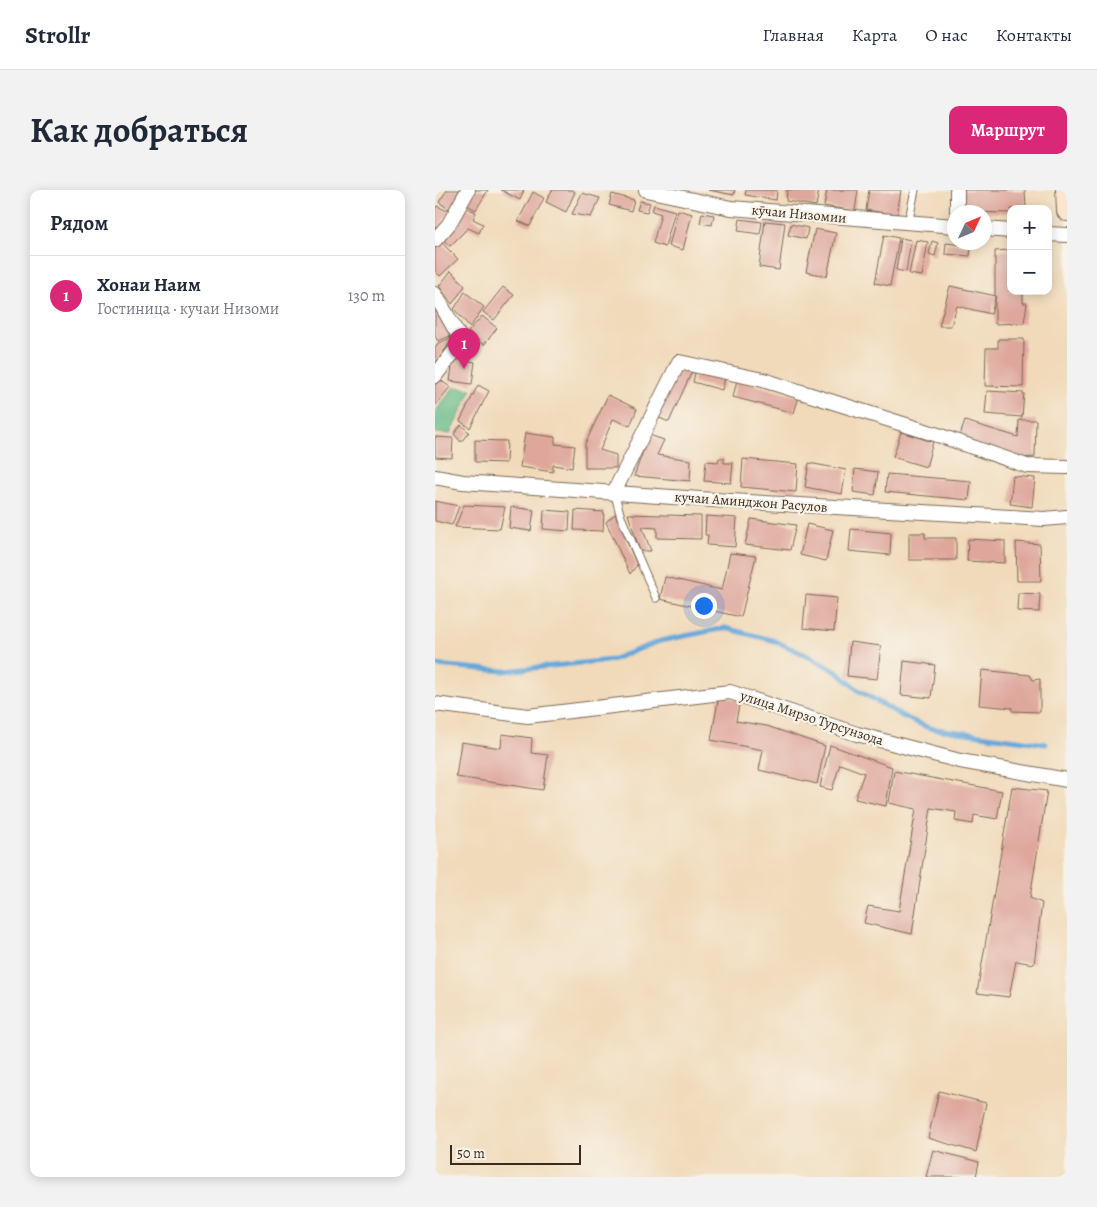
<!DOCTYPE html>
<html lang="ru">
<meta charset="utf-8">
<style>
:root{--surface:#fff;--page:#f2f2f3;--text:#1f2937;--muted:#747a83;--line:#e0e1e3;--accent:#db2777}
body{margin:0;font-family:Alegreya,serif;background:var(--page);color:var(--text)}
.controls{position:absolute;right:15px;top:15px;display:grid;overflow:hidden;border-radius:10px;box-shadow:0 2px 12px #0003}
.controls button{width:45px;height:45px;display:grid;place-items:center;padding:0;border:0;border-bottom:1px solid var(--line);background:var(--surface);color:var(--text);font:25px sans-serif}
.compass{position:absolute;left:512px;top:15px;width:45px;height:45px;border-radius:50%;background:var(--surface);box-shadow:0 2px 12px #0003;rotate:46deg}
.scale{position:absolute;left:15px;bottom:12px;width:131px;box-sizing:border-box;padding-left:5px;border:2px solid #3b2a1e;border-top:0;font-size:14px;line-height:18px;white-space:nowrap;color:#3b2a1e;-webkit-text-stroke:4px #f7f3e8;paint-order:stroke}
.you{position:absolute;left:268px;top:415px;width:18px;height:18px;margin:-12px;border:4px solid #fff;border-radius:50%;background:#1a73e8;box-shadow:0 0 0 8px #1a73e833}
.badge{display:grid;place-items:center;width:32px;height:32px;border-radius:50%;background:var(--accent);color:#fff;font-size:16px;font-weight:700}
.pin{position:absolute;translate:-50% -41px;filter:drop-shadow(0 1px 2px #0008)}
.pin::after{content:'';position:absolute;top:26px;width:18px;height:15px;background:inherit;clip-path:polygon(0 0,100% 0,50% 100%)}
.list{margin:0;padding:0;list-style:none}
h2{display:flex;justify-content:space-between;align-items:center;height:65px;margin:0;padding:0 20px;font-size:21px}
h2 small{font-size:16px;font-weight:400;color:var(--muted)}
.list li{display:grid;grid-template-columns:32px 1fr auto;gap:15px;align-items:center;box-sizing:border-box;height:80px;padding:0 20px;border-top:1px solid var(--line)}
.list b{display:block;font-size:19px;white-space:nowrap}
.list p{margin:0;font-size:16px;white-space:nowrap;color:var(--muted)}
.list em{font-size:16px;font-style:normal;color:var(--muted)}
.map{position:relative;flex:none;width:632px;height:987px;overflow:hidden;border-radius:10px}
header{display:flex;align-items:center;gap:30px;box-sizing:border-box;height:70px;padding:0 25px;background:var(--surface);border-bottom:1px solid var(--line)}
header strong{font-size:24px}
nav{display:flex;gap:28px;margin-inline-start:auto;font-size:18px}
.intro{display:flex;align-items:center;justify-content:space-between;box-sizing:border-box;height:120px;padding:0 30px}
h1{margin:0;font-size:35px}
.button{padding:12px 22px;border-radius:10px;background:var(--accent);color:#fff;font-size:18px;font-weight:700}
main{display:flex;gap:30px;padding:0 30px}
aside{flex:1;background:var(--surface);border-radius:10px;box-shadow:0 2px 12px #0003}
.map>svg:first-child{display:block}
.forest{fill:#6bbc89;stroke:#537354}
.lines{fill:none;stroke-linecap:round;stroke-linejoin:round}
.stream{stroke:#66a8da;stroke-width:5}
.building{fill:#dfa79c}
.lane-casing{stroke:#7b6855;stroke-width:9}
.street-casing{stroke:#7b6855;stroke-width:16}
.secondary-casing{stroke:#7b6855;stroke-width:22}
.lane{stroke:#fff;stroke-width:7}
.street{stroke:#fff;stroke-width:14}
.secondary{stroke:#fbe5cf;stroke-width:20}
.labels{text-anchor:middle;dominant-baseline:central;stroke-width:4.5;stroke-linejoin:round;paint-order:stroke}
.street-label{font-size:14px;fill:#3b2a1e;stroke:#f7f3e8}
</style>
<header>
<strong>Strollr</strong>
<nav><a>Главная</a><a>Карта</a><a>О нас</a><a>Контакты</a></nav>
</header>
<div class="intro"><h1>Как добраться</h1><a class="button">Маршрут</a></div>
<main>
<aside>
<h2>Рядом<small></small></h2>
<ul class="list">
<li><span class="badge">1</span><div><b>Хонаи Наим</b><p>Гостиница · кучаи Низоми</p></div><em>130 m</em></li>
</ul>
</aside>
<div class="map">
<svg width="632" height="987" viewBox="0 0 632 987">
<rect width="100%" height="100%" fill="#f7f3e8"/>
<filter id="ink" filterUnits="userSpaceOnUse"><feTurbulence type="fractalNoise" baseFrequency=".02" numOctaves="2"/><feDisplacementMap in="SourceGraphic" scale="10" xChannelSelector="R" yChannelSelector="G"/><feConvolveMatrix kernelMatrix="1 2 1 2 8 2 1 2 1" color-interpolation-filters="sRGB"/></filter>
<filter id="wash" filterUnits="userSpaceOnUse"><feTurbulence type="fractalNoise" baseFrequency=".0096" numOctaves="4" result="noise"/><feDisplacementMap in="SourceGraphic" scale="20" xChannelSelector="R" yChannelSelector="G"/><feGaussianBlur stdDeviation="1.12" result="paint"/><feColorMatrix in="noise" values="0 0 0 0 0 0 0 0 0 0 0 0 0 0 0 0 0 1.4 0 .05"/><feComposite in="paint" operator="in"/></filter>
<g filter="url(#wash)">
<rect width="100%" height="100%" fill="#f1daba"/>
<path class="forest" d="M19,197L37,199L15,244L0,243V222Z"/>
<g class="lines">
<path class="stream" d="M0,475L69,481L176,470L225,451L290,438L337,450L371,465L402,482L423,500L469,527L494,538L611,554"/>
</g>
<g id="blocks">
<path class="building" d="M12,0H30L16,21L4,12Z
M39,0H53L41,20L30,14Z
M66,0H89L85,10Z
M117,0H137L140,2L131,22L111,12Z
M273,0H300L299,5Z
M311,0H342L341,10L310,5Z
M352,0H384L381,16L351,11Z
M392,0H423L420,21L389,16Z
M434,0H466L462,25L431,20Z
M528,0H590L591,19H576V23L528,22Z
M98,2L109,8L95,36L83,31Z
M147,3L165,8L156,27L137,24Z
M177,4L199,10L196,21L174,15Z
M205,11L215,13L212,22L202,20Z
M219,15L240,21L230,57L218,53L226,24L217,21Z
M2,16L14,22L0,42V20Z
M29,17L41,22L38,29L48,34L44,43L33,38L15,56L7,49Z
M243,20L257,24L248,60L234,56Z
M267,23L279,25L277,35L265,33Z
M305,29L327,32L325,44L303,41Z
M330,31L350,33L344,80L324,77Z
M356,34L373,38L371,49L353,45Z
M380,39L401,43L392,86L371,82Z
M449,45L464,48L455,96L440,93Z
M466,48L476,50L471,82L461,80Z
M481,50L493,52L487,86L474,84Z
M5,51L23,69L5,86L0,81V55Z
M497,51L503,53L500,66L494,64Z
M511,53L536,56L535,66L510,64Z
M576,60V101H588V113H592L589,133L560,134V61Z
M16,81L30,96L17,114L4,96Z
M515,96L561,106L556,124L522,116L516,136H504Z
M68,97L79,105L59,130L48,122Z
M30,102L49,117L35,137L19,119Z
M0,118L18,145L3,151L0,146Z
M47,126L62,138L49,155L33,142Z
M19,147L0,174V158L3,153Z
M563,149H589L588,197L550,196L551,158H563Z
M18,169L40,172L37,194L15,191Z
M245,177L258,179L234,232L222,227Z
M261,179L290,188L287,200L258,192Z
M4,189L15,197L0,216V195Z
M302,190L364,207L359,223L298,207Z
M43,195L54,201L35,238L25,231Z
M552,201L589,203L587,227L550,224Z
M173,205L202,219L195,236L178,229L165,260L181,265V278H150V254Z
M584,230H601L600,267L583,268L524,248L530,231L583,247Z
M26,235L34,242L26,252L19,244Z
M466,242L498,252L491,277L458,267Z
M90,243L120,247V254L140,256L137,278L118,275V282L85,277Z
M214,245L229,250L222,265L256,270L255,291L199,286Z
M0,247L18,248L17,268L0,267Z
M40,250L72,251L71,273L40,272Z
M284,268H289V273H298L296,293L269,291L271,271L283,272Z
M308,269L363,274L361,302L306,297Z
M374,273L411,280L407,304L370,297Z
M420,279L443,282L440,305L418,302Z
M452,284L536,291L534,310L450,302Z
M578,286L600,288L597,317L575,314Z
M0,311L24,316L17,335L0,331Z
M29,315L70,317L65,339L20,337Z
M76,317L99,320L96,341L74,338Z
M109,320L135,322L134,341L108,339Z
M140,320L169,322L168,341L139,340Z
M180,324L202,375L195,384L171,332Z
M193,324L266,326V349L222,348V338L207,337L216,361H205Z
M271,326L302,328L300,357L272,355L273,345H270Z
M316,329L361,335L355,360L310,355Z
M372,334L398,340L391,371L365,365Z
M416,339L456,343L455,365L414,361Z
M474,343H490V348H521V370H474Z
M533,349L570,351V373L532,371Z
M581,352L605,354L606,391H582Z
M295,363L321,366L306,427L225,409L230,387L287,400Z
M583,403L605,404L604,422L582,421Z
M371,405L402,408L399,441L368,438Z
M415,452L446,456L442,489L412,486Z
M469,471L500,475L496,508L466,505Z
M547,480L595,485L598,490L605,489V522L577,521V518L544,515Z
M284,505L305,511L301,531L332,536L390,556L382,594L324,580L328,560L276,550Z
M67,544L97,548L96,563L113,565L108,600L21,587L26,552L66,558Z
M395,555L457,577L451,616L420,609L429,583L405,574L397,600L385,597Z
M459,581L567,601L562,629L539,625L538,634L520,631L521,622L496,618L477,744L429,733L433,716L464,721L481,619L454,613Z
M577,597L612,601L595,708L607,713L599,774L581,771L574,807L542,803Z
M504,901L551,913L541,962L493,948Z
M498,960L544,972L541,987H491Z"/>
</g>
</g>
<g filter="url(#ink)">
<use href="#blocks" fill-opacity="0" stroke="#7b6855" stroke-width="1"/>
<g class="lines">
<defs>
<path id="lane" d="M473,34L480,0
M179,302L186,327L221,408"/>
<path id="street" d="M211,0L296,18L520,36
M522,0V22
M550,39L576,41
M613,44L632,45
M0,50L14,34L33,0
M0,104L25,148L22,158L0,186
M0,287L28,292L279,310L609,329L632,327
M179,302L244,172L328,190L506,246L592,276L632,277
M0,514L93,526L295,502L422,544L525,571L632,590"/>
<path id="secondary" d="M631,0L632,21"/>
</defs>
<use href="#lane" class="lane-casing"/>
<use href="#street" class="street-casing"/>
<use href="#secondary" class="secondary-casing"/>
<use href="#lane" class="lane"/>
<use href="#street" class="street"/>
<use href="#secondary" class="secondary"/>
</g>
</g>
<g class="labels">
<g class="street-label">
<text transform="translate(364 24) rotate(5)">кӯчаи Низомии</text>
<text transform="translate(316 312) rotate(4)">кучаи Аминджон Расулов</text>
<text transform="translate(377 528) rotate(18)">улица Мирзо Турсунзода</text>
</g>
</g>
</svg>
<div class="controls">
<button>+</button>
<button>−</button>
</div>
<svg class="compass" viewBox="-18 -18 36 36"><path d="M0-13l5 13h-10z" fill="#e53935"/><path d="M0 13l5-13h-10z" fill="#747a83"/></svg>
<div class="scale">50 m</div>
<div class="you"></div>
<div class="pin badge" style="left:29px;top:179px">1</div>
</div>
</main>
